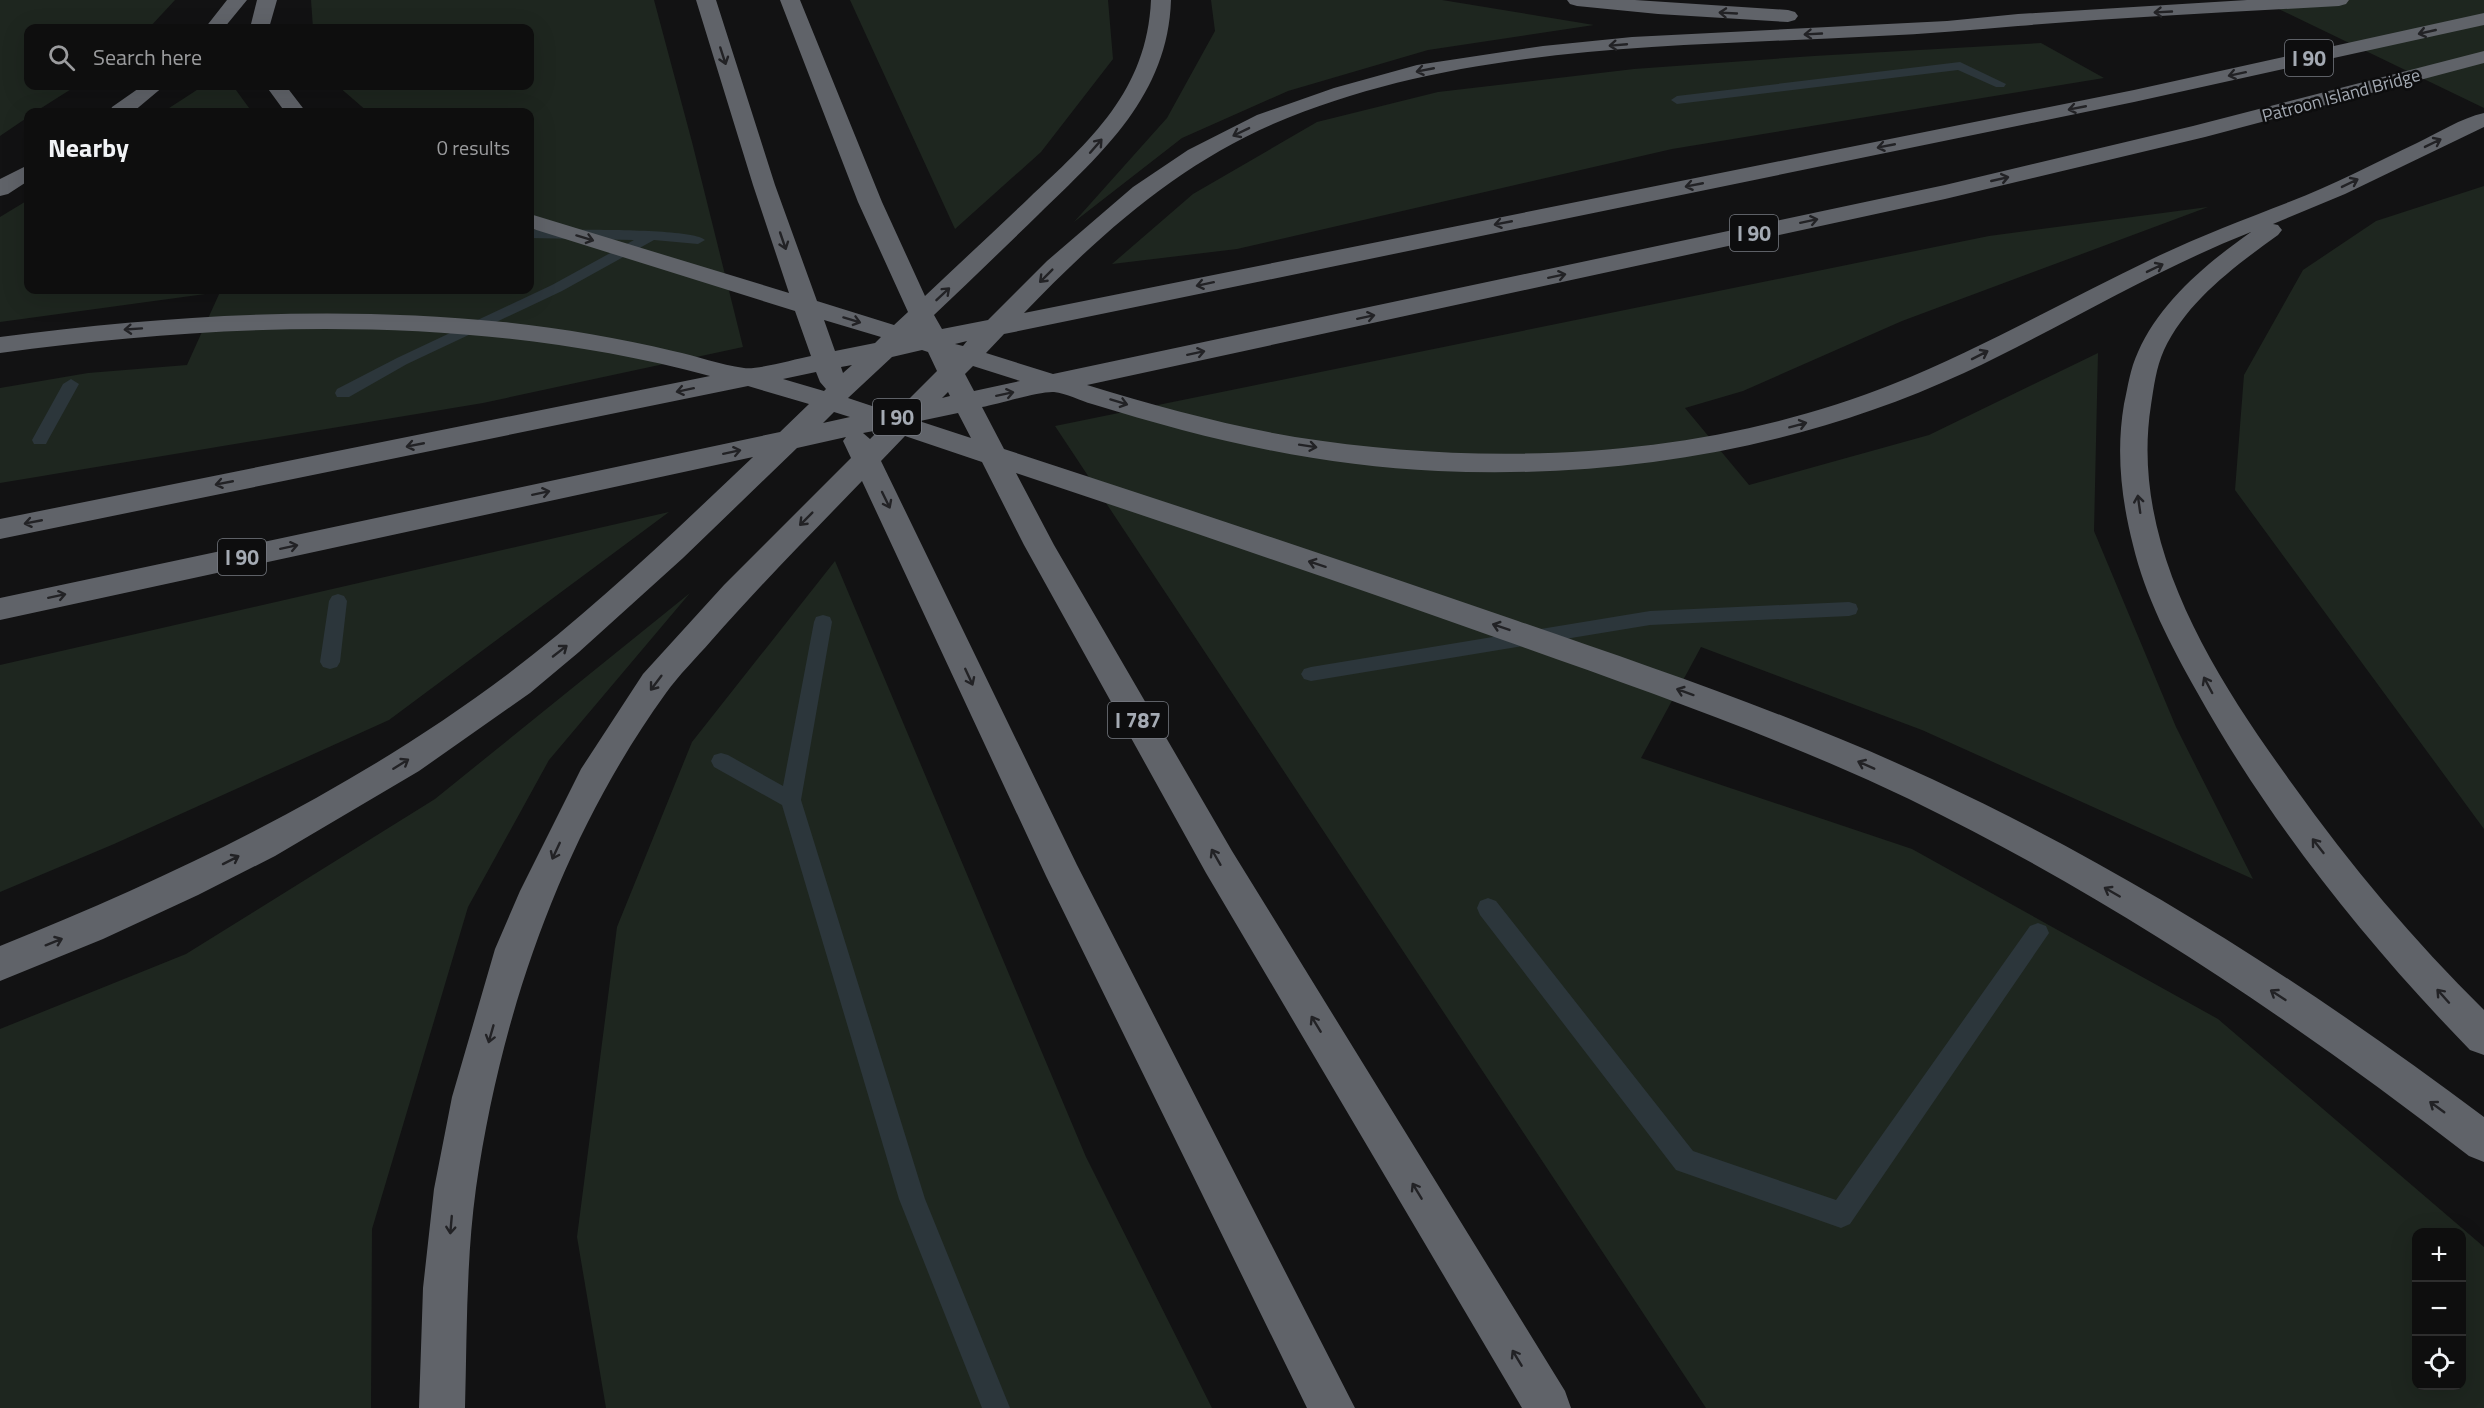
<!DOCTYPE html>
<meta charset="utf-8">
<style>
:root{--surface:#0e0e0e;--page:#1c1c1c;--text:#f1f3f6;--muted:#9b9c9e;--line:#2e2e2e}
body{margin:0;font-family:"Titillium Web",sans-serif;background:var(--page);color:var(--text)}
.controls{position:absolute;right:18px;bottom:18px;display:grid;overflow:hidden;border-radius:12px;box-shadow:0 6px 24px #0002}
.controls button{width:54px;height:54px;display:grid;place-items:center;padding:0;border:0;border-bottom:2px solid var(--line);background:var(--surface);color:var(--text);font:30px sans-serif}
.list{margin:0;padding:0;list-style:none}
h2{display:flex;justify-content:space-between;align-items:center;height:78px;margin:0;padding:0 24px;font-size:26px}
h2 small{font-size:20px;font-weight:400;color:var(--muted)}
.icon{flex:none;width:33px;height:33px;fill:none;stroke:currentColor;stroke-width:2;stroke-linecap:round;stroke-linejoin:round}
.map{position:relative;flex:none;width:2484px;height:1408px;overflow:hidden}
.search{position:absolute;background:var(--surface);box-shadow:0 6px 24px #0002;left:24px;top:24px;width:510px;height:66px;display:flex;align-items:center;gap:15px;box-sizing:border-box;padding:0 21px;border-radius:12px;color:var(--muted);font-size:22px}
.panel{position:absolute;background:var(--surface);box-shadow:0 6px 24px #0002;left:24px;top:108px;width:510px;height:186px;border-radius:12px}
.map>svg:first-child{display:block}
.green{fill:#1e261f;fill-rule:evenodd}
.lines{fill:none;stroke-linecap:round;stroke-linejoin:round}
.stream{fill:#2c363b;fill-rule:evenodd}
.highway{fill:#606369;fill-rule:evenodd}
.oneway{stroke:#222225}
.labels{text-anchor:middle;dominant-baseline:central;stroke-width:5;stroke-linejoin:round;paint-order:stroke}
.far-street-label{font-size:18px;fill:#a4aab3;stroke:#0d0d0e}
.shield{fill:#0d0d0e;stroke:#777b82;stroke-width:1.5}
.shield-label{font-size:21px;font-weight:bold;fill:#a4aab3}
</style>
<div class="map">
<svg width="2484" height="1408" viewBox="0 0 2484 1408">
<rect width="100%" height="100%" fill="#121213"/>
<path class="green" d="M0,0H175L149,28H28V86H76L35,112H28V117L0,136Z
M311,0H654L692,142L743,347L483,403L0,483V388L88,373L187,365L220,292L0,322V217L28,200V290H530V112H368L338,86H530V28H313Z
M850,0H1108L1113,59L1041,152L955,229Z
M1211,0H1442L1594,25L1428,50L1288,91L1182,138L1074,222L1167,118L1215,31Z
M2260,0H2484V108Z
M2041,43L2104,78L1672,149L1237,249L1112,264L1193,194L1317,122L1438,92L1634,69L1814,56Z
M203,86H233L252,112H163Z
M2484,186V829L2235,490L2244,375L2303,270L2376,221Z
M2208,207L1902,321L1743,391L1685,408L1749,485L1929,435L2098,353L2094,531L2176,727L2253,879L1922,730L1701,647L1641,758L1912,849L2218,1019L2484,1247V1408H1706L1055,426L1989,236ZM2416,1232H2462V1386H2416Z
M669,512L389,720L114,844L0,892V665Z
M835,561L1086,1157L1212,1408H606L577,1237L617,927L692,742Z
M690,593L549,760L468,907L372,1229L371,1408H0V1029L186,954L435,799Z"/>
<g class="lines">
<path class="stream" d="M1960,62L2006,84L2004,87H1996L1958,70L1677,104L1671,100L1677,96Z
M530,230C556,230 693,227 705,240L698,244L654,240L562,291L407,364L349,397H337L335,393L337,389L397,358L552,285L634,240L530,238Z
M71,379L79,384L48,440L46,444H34L32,440L63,384Z
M338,594L344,596L347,601L340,662L337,667L330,669L323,667L320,662L329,601L332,596Z
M1849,602L1856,604L1858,609L1856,614L1849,616L1650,625L1311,681L1304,679L1301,674L1304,669L1311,667L1650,611Z
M823,615L830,617L832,622L801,800L925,1199L1010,1408H982L899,1199L782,805L714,767L711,761L714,755L721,753L728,755L783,786L814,622L816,617Z
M1488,898L1496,901L1693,1151L1836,1200L2030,926L2038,923L2046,926L2049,933L1850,1224L1841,1228L1676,1170L1480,915L1477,908L1480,901Z"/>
<path class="highway" d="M227,0H247L224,28H205Z
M257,0H277L269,28H250Z
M696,0H716L775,185L817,301L894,325L908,312L858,202L780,0H800L882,202L925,296C959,264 993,232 1028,199C1090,141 1147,91 1151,0H1171C1168,95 1103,152 1039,214C1004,248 969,282 934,315L942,329L988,320L1047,261L1133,187L1188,150L1257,115L1334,88L1417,65L1543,46L1632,37L1947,21L2018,14L2247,0H2349L2346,4L2339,6C2232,12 2125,17 2018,26C1971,30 1925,34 1879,36C1677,47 1462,43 1273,124C1176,166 1097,237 1024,313L2134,90L2484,13V25L2134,102L1004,334L986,353L1053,374L1945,185L2193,126L2484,51V63L2205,137L1945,199L1087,385C1156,406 1225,425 1295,437C1493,468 1705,459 1893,384C1982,348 2066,300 2152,259C2197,237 2243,220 2289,202C2333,185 2375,163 2417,143C2438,133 2461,118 2484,113V127L2345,194L2273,224L2278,225L2282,230L2278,235C2235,266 2187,301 2164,350C2156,368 2154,386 2151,405C2129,545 2215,677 2293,785C2350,865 2414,941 2484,1010V1055L2470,1050C2366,943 2270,823 2197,692C2171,646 2145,596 2133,545C2121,498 2116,451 2124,404C2128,386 2130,369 2138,352C2160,302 2207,263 2251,232C2152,271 2060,328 1964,373C1799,449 1619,479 1438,471C1352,467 1265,452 1182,430C1152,422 1122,413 1092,404C1081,401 1066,393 1054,392C1040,391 998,404 982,407L1004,449C1176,505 1347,562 1518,621C1657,669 1798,717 1932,779C2128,870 2311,987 2484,1117V1162L2469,1156C2293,1020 2109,896 1909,799C1777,736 1638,688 1500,639C1340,582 1178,527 1016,473L1054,545L1232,851L1565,1391L1571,1408H1522L1206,873L1024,545L982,462L905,436L881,461L1077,865L1355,1408H1307L1046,876L862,481C811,534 759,586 711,641C696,658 679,675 666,693C562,837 501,1013 476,1188C466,1261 467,1335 465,1408H419L423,1288L434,1189L452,1097L495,949L520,891L581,769L643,674L724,585L851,458L843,441L846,437L797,448L683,558L579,652L530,693L419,771L275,856L198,895L103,939L0,981V946C178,874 354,790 508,674C595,608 674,532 753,457L0,620V598L780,432L809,404L748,386L0,539V519L710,376C478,314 237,321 0,353V337C168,315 334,305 503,322C560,328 618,338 673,351C697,356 720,365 744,368C758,370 795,359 811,356L795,311L530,228V214L789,293L753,185ZM824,320L881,337L875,343L835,351ZM967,341L963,346L955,344ZM922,350L928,352L937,371L902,406L884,410L848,398L892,357ZM852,365L843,373L841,367ZM973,366L1020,381L974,391L965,374ZM816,372L820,382L826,389L824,391L783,379ZM948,392L950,396L942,398ZM834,412L850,417L823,423ZM958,413L971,438L919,421H920ZM879,430L870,439L863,433Z
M1567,0H1635L1788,10L1795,12L1798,16L1795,20L1788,22L1658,14L1577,6L1570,4Z
M142,86H164L133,112H110L112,107Z
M266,86H286L306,112H285Z
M28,165V181L8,194L0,196V179Z"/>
</g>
<defs><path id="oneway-shaft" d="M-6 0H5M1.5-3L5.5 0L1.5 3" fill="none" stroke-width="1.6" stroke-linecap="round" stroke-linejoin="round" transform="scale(1.5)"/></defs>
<g class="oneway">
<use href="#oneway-shaft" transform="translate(2163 12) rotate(177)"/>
<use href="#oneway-shaft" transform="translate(1728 13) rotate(-177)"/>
<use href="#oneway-shaft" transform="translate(2427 32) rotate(167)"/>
<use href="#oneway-shaft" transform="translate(1813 34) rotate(177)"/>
<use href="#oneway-shaft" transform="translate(1618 45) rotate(175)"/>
<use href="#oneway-shaft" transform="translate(723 56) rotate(72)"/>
<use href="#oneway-shaft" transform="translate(1425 70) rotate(169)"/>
<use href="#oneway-shaft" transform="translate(2237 74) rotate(168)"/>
<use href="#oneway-shaft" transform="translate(2077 108) rotate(169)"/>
<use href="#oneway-shaft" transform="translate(1241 132) rotate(154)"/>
<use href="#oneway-shaft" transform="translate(2433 143) rotate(-26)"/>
<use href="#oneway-shaft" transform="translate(1096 146) rotate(-49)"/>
<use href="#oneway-shaft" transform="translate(1886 146) rotate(169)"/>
<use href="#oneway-shaft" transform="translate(2000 179) rotate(-13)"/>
<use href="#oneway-shaft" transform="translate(2350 183) rotate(-26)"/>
<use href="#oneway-shaft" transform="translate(1694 185) rotate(169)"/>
<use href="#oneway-shaft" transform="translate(1809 221) rotate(-12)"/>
<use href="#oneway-shaft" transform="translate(1503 223) rotate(169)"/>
<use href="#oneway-shaft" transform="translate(585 238) rotate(17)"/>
<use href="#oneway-shaft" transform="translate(783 241) rotate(71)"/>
<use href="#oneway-shaft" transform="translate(2155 268) rotate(-26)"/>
<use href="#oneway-shaft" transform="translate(1046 276) rotate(135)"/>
<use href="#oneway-shaft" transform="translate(1557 276) rotate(-12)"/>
<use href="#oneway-shaft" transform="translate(1205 284) rotate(168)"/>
<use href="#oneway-shaft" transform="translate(943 294) rotate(-43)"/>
<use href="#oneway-shaft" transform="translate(1366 317) rotate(-12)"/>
<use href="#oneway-shaft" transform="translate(852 320) rotate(17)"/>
<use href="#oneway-shaft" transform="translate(133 329) rotate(176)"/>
<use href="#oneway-shaft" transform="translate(1196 353) rotate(-12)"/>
<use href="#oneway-shaft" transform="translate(1980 355) rotate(-27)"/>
<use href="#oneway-shaft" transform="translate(685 390) rotate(168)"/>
<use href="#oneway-shaft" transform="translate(1005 394) rotate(-12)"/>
<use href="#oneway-shaft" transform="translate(1119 402) rotate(17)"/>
<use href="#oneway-shaft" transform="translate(1798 425) rotate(-15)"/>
<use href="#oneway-shaft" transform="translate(415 445) rotate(169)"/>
<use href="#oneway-shaft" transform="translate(1308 446) rotate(9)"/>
<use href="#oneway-shaft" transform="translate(732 452) rotate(-12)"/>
<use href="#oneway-shaft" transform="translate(224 483) rotate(169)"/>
<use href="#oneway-shaft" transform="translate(541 493) rotate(-12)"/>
<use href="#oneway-shaft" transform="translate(886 500) rotate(64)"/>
<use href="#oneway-shaft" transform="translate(2139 504) rotate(-98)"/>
<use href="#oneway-shaft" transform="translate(806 519) rotate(135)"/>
<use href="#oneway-shaft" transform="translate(33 522) rotate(169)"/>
<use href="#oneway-shaft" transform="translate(289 547) rotate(-12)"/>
<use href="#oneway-shaft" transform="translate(1317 564) rotate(-162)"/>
<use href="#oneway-shaft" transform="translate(57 596) rotate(-12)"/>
<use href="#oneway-shaft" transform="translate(1501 627) rotate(-161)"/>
<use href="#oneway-shaft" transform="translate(560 651) rotate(-38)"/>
<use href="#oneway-shaft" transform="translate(969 677) rotate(65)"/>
<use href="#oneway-shaft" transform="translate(656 683) rotate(127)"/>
<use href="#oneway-shaft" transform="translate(2208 685) rotate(-118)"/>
<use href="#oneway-shaft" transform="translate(1685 692) rotate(-160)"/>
<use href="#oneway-shaft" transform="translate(401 764) rotate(-32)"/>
<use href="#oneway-shaft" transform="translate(1866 765) rotate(-156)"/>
<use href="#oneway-shaft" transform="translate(2318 846) rotate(-128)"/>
<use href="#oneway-shaft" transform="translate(556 851) rotate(115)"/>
<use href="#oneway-shaft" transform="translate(1216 857) rotate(-120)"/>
<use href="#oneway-shaft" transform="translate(231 860) rotate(-27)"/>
<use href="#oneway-shaft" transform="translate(2112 892) rotate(-150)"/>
<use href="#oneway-shaft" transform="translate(54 942) rotate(-22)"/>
<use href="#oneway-shaft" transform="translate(2278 995) rotate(-147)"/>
<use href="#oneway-shaft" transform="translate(2443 996) rotate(-132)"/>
<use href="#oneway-shaft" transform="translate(1316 1024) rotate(-121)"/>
<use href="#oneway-shaft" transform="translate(491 1034) rotate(106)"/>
<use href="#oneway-shaft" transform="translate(2437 1107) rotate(-144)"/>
<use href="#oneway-shaft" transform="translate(1417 1191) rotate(-121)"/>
<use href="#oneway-shaft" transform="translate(451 1225) rotate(95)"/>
<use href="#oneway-shaft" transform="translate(1517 1358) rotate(-121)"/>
</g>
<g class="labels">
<g class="far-street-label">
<text transform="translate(2341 95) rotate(-15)">Patroon Island Bridge</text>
</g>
<g class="shield">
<rect x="2285" y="40" width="48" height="36" rx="4.5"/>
<rect x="1730" y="215" width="48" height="36" rx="4.5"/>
<rect x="873" y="399" width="48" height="36" rx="4.5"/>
<rect x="218" y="539" width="48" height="36" rx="4.5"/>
<rect x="1108" y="702" width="60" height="36" rx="4.5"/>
</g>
<g class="shield-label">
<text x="2309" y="58">I 90</text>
<text x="1754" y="233">I 90</text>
<text x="897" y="417">I 90</text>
<text x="242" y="557">I 90</text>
<text x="1138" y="720">I 787</text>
</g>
</g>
</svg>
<div class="controls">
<button>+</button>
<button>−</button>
<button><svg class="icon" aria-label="locate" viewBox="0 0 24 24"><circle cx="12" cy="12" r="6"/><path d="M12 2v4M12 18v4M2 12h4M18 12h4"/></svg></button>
</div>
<div class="search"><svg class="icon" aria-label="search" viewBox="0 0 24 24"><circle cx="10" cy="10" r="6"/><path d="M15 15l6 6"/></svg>Search here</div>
<section class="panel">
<h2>Nearby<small>0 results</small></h2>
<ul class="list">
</ul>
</section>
</div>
